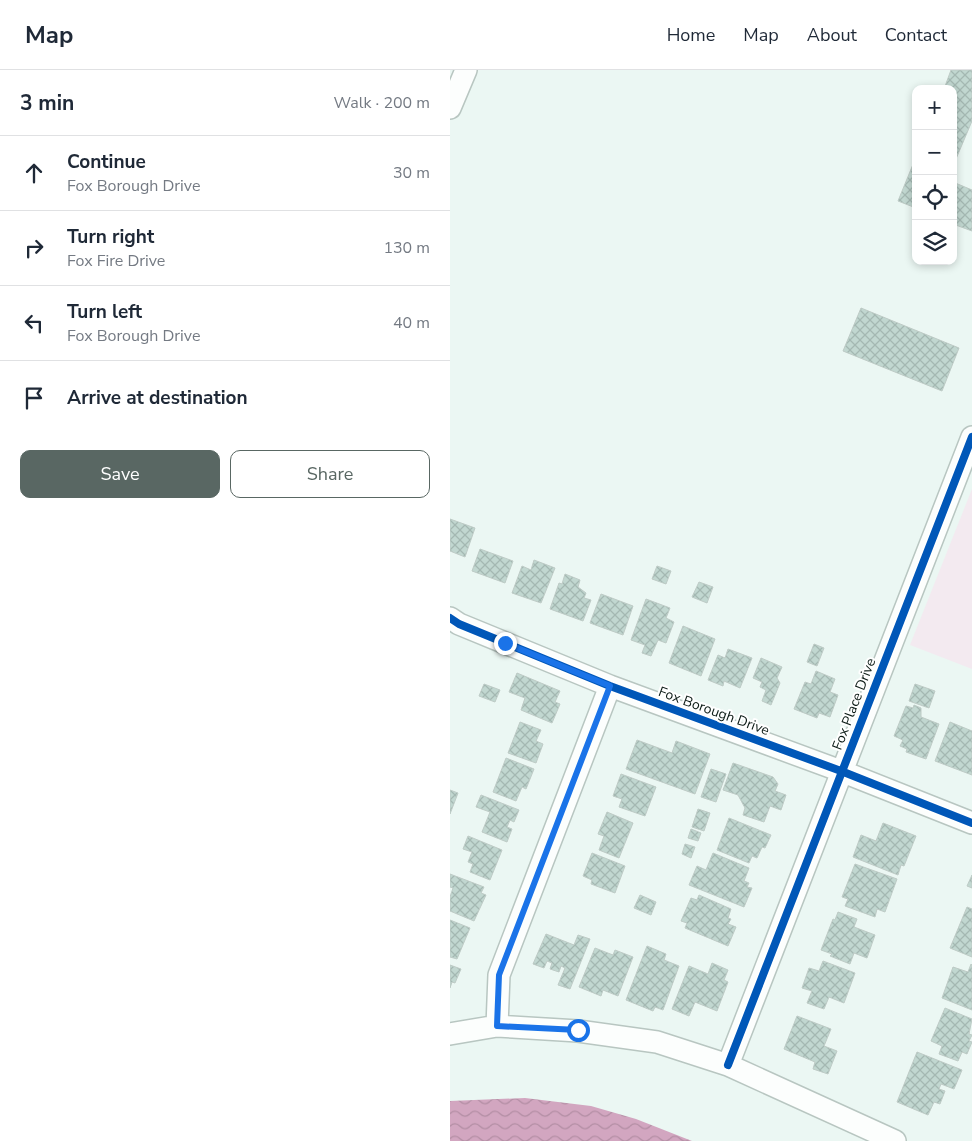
<!DOCTYPE html>
<meta charset="utf-8">
<style>
:root{--surface:#fff;--page:#f6f6f7;--text:#1f2937;--muted:#747a83;--line:#e0e1e3;--accent:#596763}
body{margin:0;font-family:"Nunito Sans",sans-serif;background:var(--page);color:var(--text)}
.controls{position:absolute;right:15px;top:15px;display:grid;overflow:hidden;border-radius:10px;box-shadow:0 2px 8px #0003}
.controls button{width:45px;height:45px;display:grid;place-items:center;padding:0;border:0;border-bottom:1px solid var(--line);background:var(--surface);color:var(--text);font:25px sans-serif}
.stop{position:absolute;width:15px;height:15px;margin:-11px;border:4px solid #1a73e8;border-radius:50%;background:#fff}
.stop.end{background:#1a73e8;border-color:#fff;box-shadow:0 1px 5px #0008}
.list{margin:0;padding:0;list-style:none}
h2{display:flex;justify-content:space-between;align-items:center;height:65px;margin:0;padding:0 20px;font-size:21px}
h2 small{font-size:16px;font-weight:400;color:var(--muted)}
.list li{display:grid;grid-template-columns:32px 1fr auto;gap:15px;align-items:center;box-sizing:border-box;height:75px;padding:0 20px;border-top:1px solid var(--line)}
.list b{display:block;font-size:19px;white-space:nowrap}
.list p{margin:0;font-size:16px;white-space:nowrap;color:var(--muted)}
.list em{font-size:16px;font-style:normal;color:var(--muted)}
.actions{display:flex;gap:10px;padding:15px 20px}
.actions a{flex:1;padding:11px 0;border:1px solid var(--accent);border-radius:10px;text-align:center;font-size:18px;color:var(--accent)}
.actions .main{background:var(--accent);color:#fff}
.icon{flex:none;width:28px;height:28px;fill:none;stroke:currentColor;stroke-width:2;stroke-linecap:round;stroke-linejoin:round}
.map{position:relative;flex:none;width:522px;height:1071px;overflow:hidden}
header{display:flex;align-items:center;gap:30px;box-sizing:border-box;height:70px;padding:0 25px;background:var(--surface);border-bottom:1px solid var(--line)}
header strong{font-size:24px}
nav{display:flex;gap:28px;margin-inline-start:auto;font-size:18px}
main{display:flex}
aside{flex:1;background:var(--surface)}
.map>svg:first-child{display:block}
.green{fill:#f3eaf0}
.water{fill:url(#water-waves)}
.building{fill:url(#building-cross-hatch);stroke:#becbc6}
.lines{fill:none;stroke-linecap:round;stroke-linejoin:round}
.minor-casing{stroke:#b8c6c1;stroke-width:24}
.minor{stroke:#fcfefd;stroke-width:21}
.cycleway-casing{stroke:#fff;stroke-width:11}
.cycleway{stroke:#0057b8;stroke-width:8}
.route{stroke:#1a73e8;stroke-width:6}
.labels{text-anchor:middle;dominant-baseline:central;stroke-width:4;stroke-linejoin:round;paint-order:stroke}
.street-label{font-size:14px;fill:#0b1a15;stroke:#fff}
</style>
<header>
<strong>Map</strong>
<nav><a>Home</a><a>Map</a><a>About</a><a>Contact</a></nav>
</header>
<main>
<aside>
<h2>3 min<small>Walk · 200 m</small></h2>
<ul class="list">
<li><svg class="icon" aria-label="ahead" viewBox="0 0 24 24"><path d="M12 20V5M6 11l6-6 6 6"/></svg><div><b>Continue</b><p>Fox Borough Drive</p></div><em>30 m</em></li>
<li><svg class="icon" aria-label="right" viewBox="0 0 24 24"><path d="M7 20v-9h11M14 6l5 5-5 5"/></svg><div><b>Turn right</b><p>Fox Fire Drive</p></div><em>130 m</em></li>
<li><svg class="icon" aria-label="left" viewBox="0 0 24 24"><path d="M17 20v-9H6M10 6l-5 5 5 5"/></svg><div><b>Turn left</b><p>Fox Borough Drive</p></div><em>40 m</em></li>
<li><svg class="icon" aria-label="arrive" viewBox="0 0 24 24"><path d="M6 21V4h12l-3 4 3 4H6"/></svg><div><b>Arrive at destination</b></div></li>
</ul>
<div class="actions"><a class="main">Save</a><a>Share</a></div>
</aside>
<div class="map">
<svg width="522" height="1071" viewBox="0 0 522 1071">
<defs>
<pattern id="water-waves" width="16" height="10" patternUnits="userSpaceOnUse" patternTransform="scale(1.25)"><rect width="16" height="10" fill="#d2a6c0"/><path d="M0 5q4-4 8 0t8 0" fill="none" stroke="#b38ea4"/></pattern>
<pattern id="building-cross-hatch" width="8" height="8" patternUnits="userSpaceOnUse" patternTransform="scale(1.25)"><rect width="8" height="8" fill="#c1d7d0"/><path d="M0 0l8 8M0 8l8-8" fill="none" stroke="#a4b8b2"/></pattern>
</defs>
<rect width="100%" height="100%" fill="#ebf7f3"/>
<path class="green" d="M522,419V599L460,575Z"/>
<path class="water" d="M75,1028L141,1036L186,1049L242,1071H0V1031Z"/>
<path class="building" d="M501,0H522V51L503,96V19H494Z
M466,87V138L448,131Z
M503,112L522,120V161L503,154Z
M411,238L509,278L492,321L393,281Z
M0,449L25,458L15,487L0,481Z
M30,479L63,491L55,513L22,501Z
M84,490L105,498L91,533L62,523L72,496L81,500Z
M207,496L221,501L216,514L202,509Z
M115,504L130,510L128,517L136,523L134,528L141,530L133,551L100,539L109,513L112,514Z
M249,512L263,517L257,533L242,527Z
M151,524L183,536L173,565L140,553Z
M196,529L220,538L216,548L224,552L216,573L208,570L201,586L192,583L195,575L181,570Z
M233,556L265,569L251,606L219,593Z
M364,574L374,578L367,596L357,592Z
M278,579L302,588L290,618L274,611L273,616L258,610L268,585L275,588Z
M311,588L332,597L327,608L330,613L321,635L312,631L316,620L310,617L312,612L303,608Z
M366,601L385,609L380,622L388,625L380,647L369,643L367,648L344,639L355,612L361,614Z
M67,603L110,621L105,632L110,634L102,653L71,640L75,628L59,622Z
M34,614L50,620L45,632L29,626Z
M465,614L485,621L479,638L459,631Z
M464,635L471,638V647L489,654L476,689L456,682L457,679L450,676L453,670L444,666L456,636L463,638Z
M70,652L91,660L86,671L93,674L86,693L58,683Z
M500,652L522,661V705L485,691Z
M187,670L222,683L226,671L260,684L245,724L176,699Z
M56,688L84,699L76,719L72,717L66,731L43,722Z
M283,693L323,707L328,714L325,721L336,725L331,740L320,736L314,752L293,745L295,738L288,725L273,720Z
M261,699L276,704L266,732L251,727Z
M171,704L206,717L195,746L169,737L172,729L163,726Z
M0,720L8,723L0,744Z
M31,725L69,740L64,752L60,750L57,757L62,759L57,772L32,762L40,742L26,737Z
M248,739L260,743L254,761L242,757Z
M157,742L183,753L169,788L149,780L154,766L148,764Z
M279,748L321,765L315,778L312,777L307,788L302,786L299,793L267,780Z
M433,753L466,766L454,796L451,795L448,805L403,787L411,765L426,771Z
M241,759L251,763L248,771L238,768Z
M18,766L52,780L40,810L20,802L23,794L18,792L22,782L13,779Z
M235,774L245,777L241,788L232,784Z
M142,783L175,796L165,823L141,814L142,810L133,806Z
M263,783L299,798L294,811L299,813L297,817L302,818L294,837L239,815L247,796L256,800Z
M405,794L447,809L435,842L427,839L425,847L395,836L398,829L392,827Z
M0,804L34,817L31,823L36,825L24,851L0,841V827L3,818L0,817Z
M522,805V818L517,816Z
M190,825L206,832L201,845L184,838Z
M249,825L281,839L278,848L281,849L278,854L286,857L278,876L235,858L237,853L231,851L241,828L247,830Z
M517,837L522,839V887L500,878Z
M388,842L407,849L404,857L425,865L417,888L404,883L400,894L380,886L382,884L371,880L383,849L385,850Z
M0,850L20,858L7,889L0,887Z
M96,864L124,875L128,865L140,869L120,919L108,915L115,898L111,896L109,902L100,899L102,893L97,891L94,898L83,894Z
M197,876L216,884L214,890L229,896L213,940L205,937L203,941L176,930Z
M145,878L163,885L165,880L183,887L168,926L153,920L151,926L129,917Z
M373,891L405,903L394,933L379,927L374,939L357,933L362,921L352,918L359,898L369,901Z
M262,893L278,900L274,910L278,912L267,941L245,932L239,946L222,939L239,896L258,904Z
M521,894L522,895V940L492,928L503,897L518,902Z
M0,895L11,899L5,913L2,912L0,918Z
M495,938L522,949L519,964L522,965L519,971L522,972L517,984L512,982L508,991L489,984L492,976L481,971Z
M347,946L381,959L374,976L387,981L378,1004L363,999L365,992L334,979Z
M467,982L512,1000L504,1019L491,1014L489,1019L495,1021L490,1034L484,1032L478,1045L447,1032Z"/>
<g class="lines">
<defs>
<path id="minor" d="M0,38L16,0
M0,548L9,554L160,616L391,701L522,753
M47,956L49,905L160,616
M0,964L47,956L128,961L207,972L278,995L445,1071
M278,995L522,367"/>
</defs>
<use href="#minor" class="minor-casing"/>
<use href="#minor" class="minor"/>
<defs>
<path id="cycleway" d="M0,548L9,554L160,616L391,701L522,753
M278,995L522,367"/>
</defs>
<use href="#cycleway" class="cycleway-casing"/>
<use href="#cycleway" class="cycleway"/>
</g>
<g class="lines">
<path class="route" d="M55,573L160,616L49,905L47,956L128,960"/>
</g>
<g class="labels">
<g class="street-label">
<text transform="translate(404 634) rotate(-69)">Fox Place Drive</text>
<text transform="translate(264 641) rotate(20)">Fox Borough Drive</text>
</g>
</g>
</svg>
<div class="controls">
<button>+</button>
<button>−</button>
<button><svg class="icon" aria-label="locate" viewBox="0 0 24 24"><circle cx="12" cy="12" r="6"/><path d="M12 2v4M12 18v4M2 12h4M18 12h4"/></svg></button>
<button><svg class="icon" aria-label="layers" viewBox="0 0 24 24"><path d="M12 4l9 5-9 5-9-5zM3 14l9 5 9-5"/></svg></button>
</div>
<div class="stop" style="left:128px;top:960px"></div>
<div class="stop end" style="left:55px;top:573px"></div>
</div>
</main>
